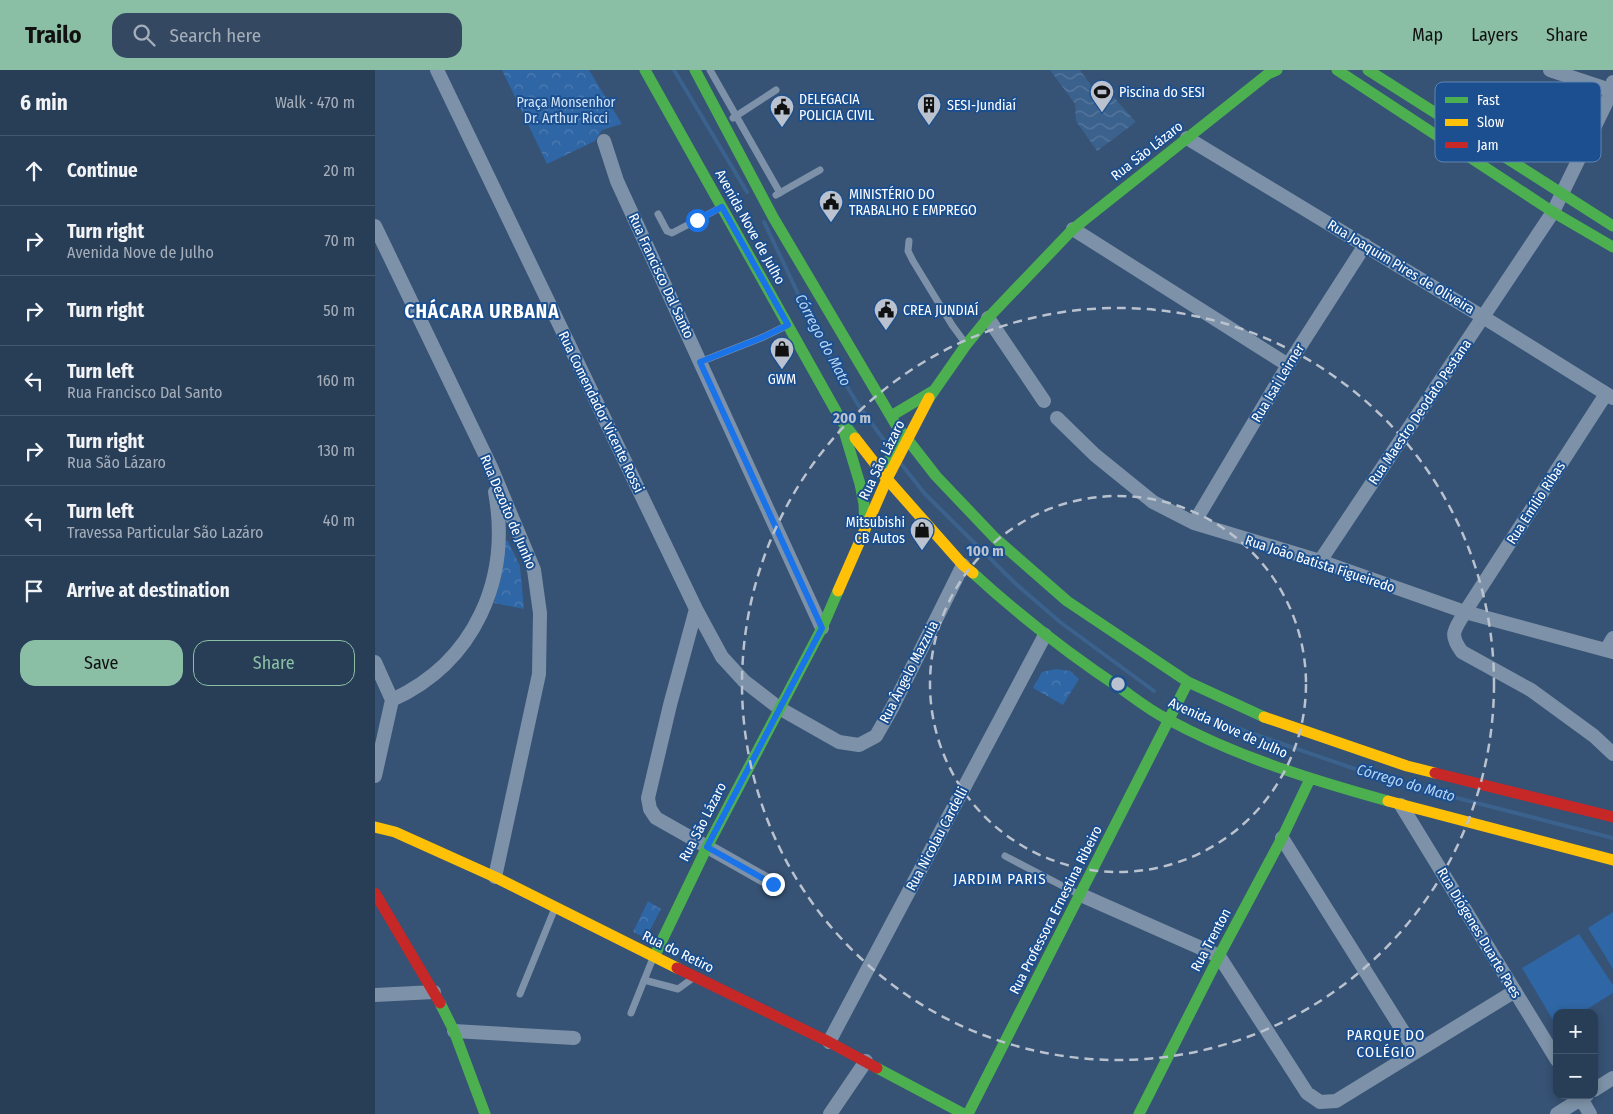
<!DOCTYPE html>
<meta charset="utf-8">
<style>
:root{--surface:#283e57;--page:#344961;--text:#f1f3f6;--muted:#a5aeba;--line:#44576d;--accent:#8abfa5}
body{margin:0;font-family:"Fira Sans Condensed",sans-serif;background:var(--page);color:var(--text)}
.controls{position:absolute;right:15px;bottom:15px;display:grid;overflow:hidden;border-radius:10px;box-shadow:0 2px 8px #0003}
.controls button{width:45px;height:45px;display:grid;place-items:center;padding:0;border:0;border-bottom:1px solid var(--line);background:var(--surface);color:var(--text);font:25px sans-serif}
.stop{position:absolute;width:15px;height:15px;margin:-11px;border:4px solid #1a73e8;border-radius:50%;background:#fff}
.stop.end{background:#1a73e8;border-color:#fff;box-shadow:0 1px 5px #0008}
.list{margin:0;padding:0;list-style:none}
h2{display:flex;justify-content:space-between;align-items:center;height:65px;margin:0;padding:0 20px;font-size:21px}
h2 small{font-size:16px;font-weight:400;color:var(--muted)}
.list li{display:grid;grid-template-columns:32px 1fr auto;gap:15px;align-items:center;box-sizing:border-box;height:70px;padding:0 20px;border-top:1px solid var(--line)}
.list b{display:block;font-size:19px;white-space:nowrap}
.list p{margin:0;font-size:16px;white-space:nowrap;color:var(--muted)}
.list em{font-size:16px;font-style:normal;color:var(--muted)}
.actions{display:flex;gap:10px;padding:15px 20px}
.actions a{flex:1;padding:11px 0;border:1px solid var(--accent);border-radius:15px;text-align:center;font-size:18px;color:var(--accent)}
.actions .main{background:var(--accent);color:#111}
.icon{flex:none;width:28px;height:28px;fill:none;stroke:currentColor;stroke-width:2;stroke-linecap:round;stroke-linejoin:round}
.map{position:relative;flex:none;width:1238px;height:1044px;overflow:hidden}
header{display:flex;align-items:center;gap:30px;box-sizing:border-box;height:70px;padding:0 25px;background:var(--accent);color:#111}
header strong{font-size:24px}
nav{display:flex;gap:28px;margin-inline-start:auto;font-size:18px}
.search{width:350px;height:45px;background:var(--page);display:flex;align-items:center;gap:12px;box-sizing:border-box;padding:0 18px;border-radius:15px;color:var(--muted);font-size:19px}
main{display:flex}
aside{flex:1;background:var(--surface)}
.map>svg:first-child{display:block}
.forest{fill:url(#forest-crowns)}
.garden{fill:#2f66a5}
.water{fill:url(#water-waves)}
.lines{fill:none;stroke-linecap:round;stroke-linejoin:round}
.stream{stroke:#3b618d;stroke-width:4}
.lane{stroke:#7d92a8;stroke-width:7}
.street{stroke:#7d92a8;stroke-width:14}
.fast{stroke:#4caf50;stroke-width:11}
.slow{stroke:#ffc107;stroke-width:11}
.jam{stroke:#c62828;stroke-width:11}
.route{stroke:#1a73e8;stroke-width:6}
.ring{fill:none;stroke:#b9c2ce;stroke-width:2.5;stroke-dasharray:9 6}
.labels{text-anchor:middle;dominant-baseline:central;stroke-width:4;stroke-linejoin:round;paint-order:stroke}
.poi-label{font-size:14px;fill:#fff;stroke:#1b4f8f;text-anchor:start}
.park-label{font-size:14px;fill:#cfe3fa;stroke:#1b4f8f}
.street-label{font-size:14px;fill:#fff;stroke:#1b4f8f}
.water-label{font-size:15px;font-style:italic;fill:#b5d3f5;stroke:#1b4f8f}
.neighbourhood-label{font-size:15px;letter-spacing:1px;fill:#fff;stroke:#1b4f8f}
.district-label{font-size:19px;font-weight:bold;letter-spacing:1px;fill:#fff;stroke:#1b4f8f}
.key{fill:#1b4f8f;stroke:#5f84b1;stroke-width:1}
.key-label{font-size:14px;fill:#fff}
.centre{fill:#b9c2ce;stroke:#1b4f8f;stroke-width:2.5}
.ring-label{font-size:15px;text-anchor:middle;font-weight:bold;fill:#b9c2ce;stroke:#1b4f8f;stroke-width:4;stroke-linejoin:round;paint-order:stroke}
</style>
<header>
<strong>Trailo</strong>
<div class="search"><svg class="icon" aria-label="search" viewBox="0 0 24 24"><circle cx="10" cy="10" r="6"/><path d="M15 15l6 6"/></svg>Search here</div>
<nav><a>Map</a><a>Layers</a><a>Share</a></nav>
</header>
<main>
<aside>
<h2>6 min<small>Walk · 470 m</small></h2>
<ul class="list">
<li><svg class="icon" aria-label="ahead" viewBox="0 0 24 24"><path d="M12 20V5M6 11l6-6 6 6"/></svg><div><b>Continue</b></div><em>20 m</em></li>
<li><svg class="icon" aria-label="right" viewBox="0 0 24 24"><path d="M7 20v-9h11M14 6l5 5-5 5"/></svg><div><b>Turn right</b><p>Avenida Nove de Julho</p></div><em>70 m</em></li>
<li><svg class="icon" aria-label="right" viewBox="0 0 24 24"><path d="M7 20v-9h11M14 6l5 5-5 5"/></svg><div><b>Turn right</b></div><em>50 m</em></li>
<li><svg class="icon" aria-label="left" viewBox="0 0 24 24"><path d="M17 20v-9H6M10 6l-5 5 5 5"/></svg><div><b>Turn left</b><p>Rua Francisco Dal Santo</p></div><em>160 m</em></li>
<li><svg class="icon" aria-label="right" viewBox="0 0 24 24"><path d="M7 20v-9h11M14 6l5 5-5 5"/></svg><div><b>Turn right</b><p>Rua São Lázaro</p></div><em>130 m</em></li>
<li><svg class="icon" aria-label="left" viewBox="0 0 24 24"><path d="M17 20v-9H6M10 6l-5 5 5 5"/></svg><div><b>Turn left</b><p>Travessa Particular São Lazáro</p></div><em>40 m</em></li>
<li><svg class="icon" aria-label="arrive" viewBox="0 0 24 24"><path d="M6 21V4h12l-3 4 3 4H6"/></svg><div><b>Arrive at destination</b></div></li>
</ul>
<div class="actions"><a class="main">Save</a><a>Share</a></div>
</aside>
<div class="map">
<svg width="1238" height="1044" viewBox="0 0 1238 1044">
<defs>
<pattern id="forest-crowns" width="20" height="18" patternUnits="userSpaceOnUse" patternTransform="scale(1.25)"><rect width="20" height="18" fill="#2f66a5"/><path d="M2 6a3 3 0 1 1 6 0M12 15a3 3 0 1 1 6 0" fill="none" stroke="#4e7db2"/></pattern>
<pattern id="water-waves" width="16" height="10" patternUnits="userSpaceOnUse" patternTransform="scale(1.25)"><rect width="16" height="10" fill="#3b618d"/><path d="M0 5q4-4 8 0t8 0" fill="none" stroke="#58799e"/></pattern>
</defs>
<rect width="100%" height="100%" fill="#365274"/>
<path class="forest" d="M127,0H214L247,54L227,60L220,71L172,94Z
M129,470L133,471L145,496L149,539L119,533L126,507Z
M681,599L695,601L704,609L688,635L658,618L667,602Z
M273,831L286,839L271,868L258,862Z"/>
<path class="garden" d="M1238,842V899L1213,858Z
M1204,864L1238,915V923L1206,943H1182V957L1147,898Z"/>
<path class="water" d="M675,0H705L718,18L736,24L761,52L722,81L701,51L700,34Z"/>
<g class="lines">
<path class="stream" d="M299,0L372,122
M389,152L447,274L482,333L514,377
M527,395L550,424L641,514L685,552L779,621
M827,646L1012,710L1238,768"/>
<path class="lane" d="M335,0L405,123
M358,48L401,20
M401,125L445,100
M283,144L292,161L297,163L345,138
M534,171L533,181L538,191L577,255L591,274
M325,292L386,268L411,256
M630,786L703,824
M269,910L303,919L318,908
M145,924L180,838
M256,943L278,888"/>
<path class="street" d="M62,0L321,539L347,587L369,611L404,638L464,672L484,675L501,666L517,638L588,495
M1175,0L1238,21
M812,68L1108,247L1238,328
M229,71L242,111L447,558
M0,156L116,397L159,500L165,543L164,604L120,807
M698,159L913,295
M613,248L669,331
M1231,324L1090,542C1080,560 1073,563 1087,582L1156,620L1219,666L1238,684
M682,348L720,385L778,432L819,453L945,491L1090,542L1238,582
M819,453L913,295L990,175
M945,491L1178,142L1237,21L1238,12
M321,539L295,635L273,728L275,739L281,748L398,814
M1231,580L1238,568
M0,592L17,630L0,706
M17,630C100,592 136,509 120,422
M1026,735L1182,990
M907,768L1041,982
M706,825L844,886L932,1023L945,1032L961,1031L1140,921
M0,925L59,922
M79,961L199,968
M454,972L670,565
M1219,1020L1238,1008
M1204,1025L1215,1044
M455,1044L491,991
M1182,1044L1212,1025"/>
<path class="fast" d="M270,0L466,350L480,368
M320,0L398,147L521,355L533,370
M962,0L1178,142L1238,177
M993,0L1238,156
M554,328L591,275L613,248L698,159L893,4L902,0
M516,346L558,321
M469,361L485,414L489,434L490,460
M506,401L525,374L533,370L561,406L620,468L692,531L813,612L889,647
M598,503C645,546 695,585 748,620C762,630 776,641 792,649C862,687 937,710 1013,731
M279,887L332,777L447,558L463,521
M65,933L79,961L110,1044
M502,998L589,1044
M593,1044L813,612
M764,1044L844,886L907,768L935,709"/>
<path class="slow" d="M480,368L512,409L588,495L598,503
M463,521L512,409L554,328
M889,647L1032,696L1060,703
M1013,731L1238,790
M0,757L20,762L120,807L302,898"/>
<path class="jam" d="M1060,703L1238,747
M0,823L65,933
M302,898L454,972L502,998"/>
</g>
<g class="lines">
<path class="route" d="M322,150L347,137L413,255L386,268L325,292L447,558L332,777L398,814"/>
</g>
<g class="ring">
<circle cx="743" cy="614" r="188"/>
<circle cx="743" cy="614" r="376"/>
</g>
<defs>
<symbol id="stadium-pin" viewBox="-11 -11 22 30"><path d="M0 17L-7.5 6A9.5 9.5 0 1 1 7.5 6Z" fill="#b9c2ce" stroke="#1b4f8f"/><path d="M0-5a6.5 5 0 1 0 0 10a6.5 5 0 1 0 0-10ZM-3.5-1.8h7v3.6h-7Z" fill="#111"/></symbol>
<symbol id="building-pin" viewBox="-11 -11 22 30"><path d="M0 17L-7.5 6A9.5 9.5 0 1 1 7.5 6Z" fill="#b9c2ce" stroke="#1b4f8f"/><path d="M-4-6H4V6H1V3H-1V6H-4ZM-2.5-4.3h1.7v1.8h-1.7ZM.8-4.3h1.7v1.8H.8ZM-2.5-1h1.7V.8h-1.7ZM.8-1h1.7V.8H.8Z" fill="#111"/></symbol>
<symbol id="civic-pin" viewBox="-11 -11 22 30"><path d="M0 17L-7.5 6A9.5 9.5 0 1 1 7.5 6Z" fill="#b9c2ce" stroke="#1b4f8f"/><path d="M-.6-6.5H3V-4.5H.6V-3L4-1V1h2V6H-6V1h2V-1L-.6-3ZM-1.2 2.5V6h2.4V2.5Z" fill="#111"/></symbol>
<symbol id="shop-pin" viewBox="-11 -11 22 30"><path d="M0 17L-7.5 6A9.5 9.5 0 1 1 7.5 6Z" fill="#b9c2ce" stroke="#1b4f8f"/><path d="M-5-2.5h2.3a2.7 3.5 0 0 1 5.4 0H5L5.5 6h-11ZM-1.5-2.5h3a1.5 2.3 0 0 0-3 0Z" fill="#111"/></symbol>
</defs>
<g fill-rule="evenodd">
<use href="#stadium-pin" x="713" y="8" width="28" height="38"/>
<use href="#building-pin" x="540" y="21" width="28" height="38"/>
<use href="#civic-pin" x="393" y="23" width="28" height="38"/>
<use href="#civic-pin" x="442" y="118" width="28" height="38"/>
<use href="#civic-pin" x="497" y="226" width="28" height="38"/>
<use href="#shop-pin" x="393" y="265" width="28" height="38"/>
<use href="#shop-pin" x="533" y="446" width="28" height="38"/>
</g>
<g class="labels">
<g class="poi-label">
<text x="744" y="22">Piscina do SESI</text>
<text x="424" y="29">DELEGACIA<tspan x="424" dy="16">POLICIA CIVIL</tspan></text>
<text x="572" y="35">SESI-Jundiaí</text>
<text x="474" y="124">MINISTÉRIO DO<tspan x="474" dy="16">TRABALHO E EMPREGO</tspan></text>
<text x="528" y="240">CREA JUNDIAÍ</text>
<text x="407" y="309" text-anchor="middle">GWM</text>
<text x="530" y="452" text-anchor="end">Mitsubishi<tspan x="530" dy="16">CB Autos</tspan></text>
</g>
<g class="park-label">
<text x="191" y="32">Praça Monsenhor<tspan x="191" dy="16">Dr. Arthur Ricci</tspan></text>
</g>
<g class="street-label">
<text transform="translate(772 81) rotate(-38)">Rua São Lázaro</text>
<text transform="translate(375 157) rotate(61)">Avenida Nove de Julho</text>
<text transform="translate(1026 197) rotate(31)">Rua Joaquim Pires de Oliveira</text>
<text transform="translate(286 206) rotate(65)">Rua Francisco Dal Santo</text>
<text transform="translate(903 313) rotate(-59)">Rua Isai Leirner</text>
<text transform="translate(226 342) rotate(64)">Rua Comendador Vicente Rossi</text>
<text transform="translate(1045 342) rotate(-56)">Rua Maestro Deodato Pestana</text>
<text transform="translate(507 390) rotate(-64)">Rua São Lázaro</text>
<text transform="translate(1161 433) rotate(-57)">Rua Emílio Ribas</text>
<text transform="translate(133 442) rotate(67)">Rua Dezoito de Junho</text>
<text transform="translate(945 494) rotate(18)">Rua João Batista Figueiredo</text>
<text transform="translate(534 602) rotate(-63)">Rua Ângelo Mazzuia</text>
<text transform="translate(853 658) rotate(24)">Avenida Nove de Julho</text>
<text transform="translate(328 752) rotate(-63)">Rua São Lázaro</text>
<text transform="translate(562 769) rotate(-62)">Rua Nicolau Cardelli</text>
<text transform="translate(681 840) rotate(-63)">Rua Professora Ernestina Ribeiro</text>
<text transform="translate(1104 863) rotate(59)">Rua Diógenes Duarte Paes</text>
<text transform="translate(836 870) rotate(-62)">Rua Trenton</text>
<text transform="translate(303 882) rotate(26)">Rua do Retiro</text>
</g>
<g class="water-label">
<text transform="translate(448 270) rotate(62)">Córrego do Mato</text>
<text transform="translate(1031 713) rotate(16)">Córrego do Mato</text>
</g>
<g class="neighbourhood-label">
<text x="625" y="809">JARDIM PARIS</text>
<text x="1011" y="965">PARQUE DO<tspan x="1011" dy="17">COLÉGIO</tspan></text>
</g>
<g class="district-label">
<text x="107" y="241">CHÁCARA URBANA</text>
</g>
</g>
<rect x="1060" y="12" width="166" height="80" rx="8" class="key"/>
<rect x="1070" y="27" width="23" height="6" fill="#4caf50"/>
<rect x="1070" y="49" width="23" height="7" fill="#ffc107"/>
<rect x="1070" y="72" width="23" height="6" fill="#c62828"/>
<g class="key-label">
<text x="1102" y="35">Fast</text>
<text x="1102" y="57">Slow</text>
<text x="1102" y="80">Jam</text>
</g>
<circle cx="743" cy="614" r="8" class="centre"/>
<g class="ring-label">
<text x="477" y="353">200 m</text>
<text x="610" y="486">100 m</text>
</g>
</svg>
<div class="controls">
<button>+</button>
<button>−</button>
</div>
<div class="stop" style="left:322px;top:150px"></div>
<div class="stop end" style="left:398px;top:814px"></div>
</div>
</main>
